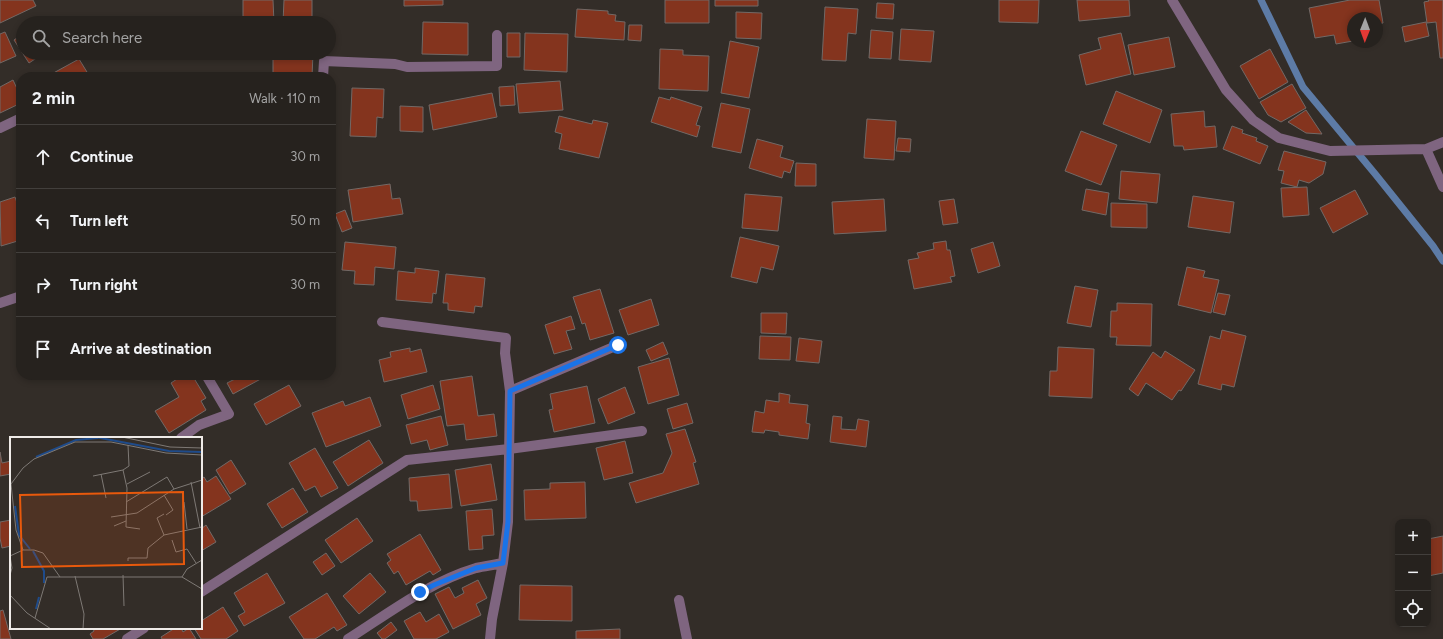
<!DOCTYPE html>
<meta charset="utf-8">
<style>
:root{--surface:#26221e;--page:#322f2b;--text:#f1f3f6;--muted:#a4a4a4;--line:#423f3c}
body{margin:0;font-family:Figtree,sans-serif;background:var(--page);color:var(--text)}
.controls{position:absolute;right:12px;bottom:12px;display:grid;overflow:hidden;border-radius:8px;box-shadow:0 2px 6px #0003}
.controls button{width:36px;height:36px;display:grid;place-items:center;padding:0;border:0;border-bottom:1px solid var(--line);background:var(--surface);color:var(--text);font:20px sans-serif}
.compass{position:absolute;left:1347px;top:12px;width:36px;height:36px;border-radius:50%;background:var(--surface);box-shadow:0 2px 6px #0003;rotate:181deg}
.stop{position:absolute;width:12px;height:12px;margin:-9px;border:3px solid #1a73e8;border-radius:50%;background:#fff}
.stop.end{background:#1a73e8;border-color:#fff;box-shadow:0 1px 4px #0008}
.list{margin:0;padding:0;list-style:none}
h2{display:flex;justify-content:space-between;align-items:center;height:52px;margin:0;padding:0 16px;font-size:17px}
h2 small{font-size:13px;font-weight:400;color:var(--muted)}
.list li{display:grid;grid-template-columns:26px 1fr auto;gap:12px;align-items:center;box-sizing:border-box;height:64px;padding:0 16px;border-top:1px solid var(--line)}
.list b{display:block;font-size:15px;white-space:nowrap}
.list em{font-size:13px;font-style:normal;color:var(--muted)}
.icon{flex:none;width:22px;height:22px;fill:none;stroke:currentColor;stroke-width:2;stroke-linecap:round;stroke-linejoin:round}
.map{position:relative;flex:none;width:1443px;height:639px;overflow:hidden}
.search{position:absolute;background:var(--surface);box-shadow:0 2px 6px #0003;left:16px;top:16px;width:320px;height:44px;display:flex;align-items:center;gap:10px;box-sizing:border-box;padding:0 14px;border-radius:22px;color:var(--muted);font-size:15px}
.panel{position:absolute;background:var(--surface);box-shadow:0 2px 6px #0003;left:16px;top:72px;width:320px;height:308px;border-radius:16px}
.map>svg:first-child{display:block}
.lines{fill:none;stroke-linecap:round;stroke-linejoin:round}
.stream{stroke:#5d7ba6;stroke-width:7}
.building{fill:#84341e;stroke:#726966}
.minor{stroke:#7f6580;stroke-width:10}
.route{stroke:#1a73e8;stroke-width:5}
.inset-river{fill:none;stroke:#1f4b8a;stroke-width:2}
.inset-road{fill:none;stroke:#7e7975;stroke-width:1}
.view{fill:#e8590c;fill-opacity:0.15;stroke:#e8590c;stroke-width:2}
.inset-edge{fill:none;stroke:#efebe8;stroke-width:2}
</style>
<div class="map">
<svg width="1443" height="639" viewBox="0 0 1443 639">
<rect width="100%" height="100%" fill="#332d28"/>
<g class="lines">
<path class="stream" d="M1261,0L1303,87L1376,175L1433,246L1443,261"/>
</g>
<path class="building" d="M0,0H33L36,6L0,23Z
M243,0H273L274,23H243Z
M284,0H312V23H283Z
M404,0H443V5L404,6Z
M665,0H709V23H665Z
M715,0H758V6H715Z
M999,0H1039L1038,23L999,22Z
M1077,0H1129L1130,16L1079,21Z
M1350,0H1379L1383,23L1377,24V18H1353V41L1336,44L1334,35L1315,38L1309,8Z
M1428,0H1443V58H1440L1436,22L1427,23L1424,2L1429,1Z
M877,3L894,4L893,19L876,18Z
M825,7L858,9L856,34L848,33L846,61L822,60Z
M577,9L608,11V14L616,15L615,21L625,22L624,40L575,37Z
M736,12L762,13L761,39L736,38Z
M423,22L468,23V55L422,54Z
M1426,22L1429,36L1405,42L1402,27Z
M629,25H642L641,41L628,40Z
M901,29L934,31L931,62L899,60Z
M871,30L893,32L891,59L869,58Z
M5,32L16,56L0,63V34Z
M507,33H520V57H507Z
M525,33L568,34L567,72L524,70Z
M1121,33L1131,74L1086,85L1079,55L1101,49L1098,38Z
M23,34V53H44L29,63L14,40Z
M1169,37L1175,67L1134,75L1128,45Z
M730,41L759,47L749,98L721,93Z
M660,49L683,50V55L709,56L708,91L659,89Z
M1270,49L1288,82L1259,99L1240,66Z
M273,53H313L312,77H273Z
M79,59L90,77H48V76Z
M13,80L21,97V103L0,113V87Z
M560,81L563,110L519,113L516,84Z
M1292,84L1306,108L1281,122L1268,115L1260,102Z
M514,86L515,105L500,106L499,87Z
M352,88L384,89L383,118L377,117L376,137L350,136Z
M1116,91L1162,110L1150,143L1103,124Z
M492,93L497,117L433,130L429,105Z
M659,97L670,100L671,97L702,107L696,125L700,126L697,137L651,122Z
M721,103L750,109L741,153L712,147Z
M400,106L423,107V132L400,131Z
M1306,110L1322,134L1306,133L1288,122Z
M1204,111L1205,127L1215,126L1217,147L1184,150L1183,146H1174L1171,114Z
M559,116L592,124L593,120L608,123L599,158L559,149L562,134L555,132Z
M867,119L896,121L894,160L864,158Z
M1232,126L1243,130L1242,133L1257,138L1256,141L1268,146L1260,164L1223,149Z
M1081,131L1117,145L1101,185L1065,171Z
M898,138L911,139L910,152L896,151Z
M757,139L783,146L780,157L794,161L790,173L784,171L782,178L749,168Z
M1284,151L1326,162L1323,174L1309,183L1299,180L1297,187L1281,183L1284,171L1278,170Z
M796,163L816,164V186H795Z
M1121,171L1160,174L1157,203L1119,199Z
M390,184L392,199L400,198L403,214L353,222L348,190Z
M1307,187L1309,215L1283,217L1281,188Z
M1086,189L1109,193L1106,215L1082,210Z
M1355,190L1368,214L1333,233L1320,208Z
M745,194L782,197L778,231L742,228Z
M1193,196L1234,202L1230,233L1188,227Z
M15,197L21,214V240L1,246L0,202Z
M884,199L886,231L834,234L832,202Z
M954,199L958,223L943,225L939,201Z
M1111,203L1147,204V228L1111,227Z
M345,210L352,228L342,232L335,214Z
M740,237L779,246L773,270L761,267L757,283L731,277Z
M946,241L947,250H950L955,276L950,277L952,282L914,289L908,260L919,258L917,253L934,249L933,243Z
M345,242L396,247L394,269L375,267L374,285L354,284L355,271L342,270Z
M993,242L1000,266L978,273L971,249Z
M1187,267L1205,271L1203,277L1219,280L1211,313L1178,305Z
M415,268L439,271L436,294L433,293L432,303L396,300L398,271L415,273Z
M446,274L485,278L482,307L475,306L474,313L448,310V303H443Z
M1075,286L1098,290L1091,327L1067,323Z
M600,289L614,333L590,340L585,323L582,324L573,297Z
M1218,293L1230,295L1225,315L1213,312Z
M651,299L659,325L628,335L619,310Z
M1117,303L1152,304L1151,346L1116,345L1117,337H1110L1111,311H1117Z
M761,313H787L786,334L761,333Z
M571,316L575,329L566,331L572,349L554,354L545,325Z
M1222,330L1246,336L1234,387L1222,384L1221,390L1198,384L1210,336L1220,339Z
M760,336L791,337L790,360L759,359Z
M799,338L822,341L819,363L796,361Z
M663,342L668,354L651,361L646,350Z
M1058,347L1094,349L1092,398L1049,396L1050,371H1057Z
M410,348V352L421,349L427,372L384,382L379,360L391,357L390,352Z
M1165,351L1195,370L1181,391L1179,390L1172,400L1146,383L1138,396L1129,389L1153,352L1161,358Z
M669,358L679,395L648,404L638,367Z
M183,375H192L206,398L201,401L206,410L169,433L155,411L179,397L171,383Z
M238,375H268L233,394L227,383L239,377Z
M472,376L478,416L494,414L497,436L466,440L464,424L447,426L440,381Z
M289,385L301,406L266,425L254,404Z
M433,385L440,409L408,419L401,395Z
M587,386L595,423L554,432L549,410L553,409L550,394Z
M625,387L635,413L608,424L598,399Z
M779,393L790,395L789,403L808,405L806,423L810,424L808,439L779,435V432L765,430L764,433L752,432L755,411L764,413L766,400L779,402Z
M370,397L381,426L326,447L312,413L343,401L345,406Z
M687,403L693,423L673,429L667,409Z
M441,416L448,445L430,450L427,440L411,444L406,425Z
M833,416L842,417L841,429L856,430L858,419L869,421L866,447L830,442Z
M685,429L696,462L693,463L699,484L636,503L629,483L663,473L672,453L666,434Z
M369,440L383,463L348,486L333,462Z
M625,441L633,473L604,480L596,448Z
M315,448L338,488L321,497L315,486L305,491L289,463Z
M0,452L2,463L11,461V474L0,476Z
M231,460L246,484L230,494L216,470Z
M491,464L497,500L461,506L455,470Z
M449,474L452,508L418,511L417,501H410L409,478Z
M216,476L231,499L201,517V479L204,477L207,482Z
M585,482L586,518L525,520L524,490L550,489V483Z
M293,488L308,512L282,528L267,504Z
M492,509L494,535L482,536L483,549L469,550L466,511Z
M357,518L373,541L341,563L325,540Z
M11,520V546L2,548L0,538V522Z
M206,525L216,542L201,551V529Z
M420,534L441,570L433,575L430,571L406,585L398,571L394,574L387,563L391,560L387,554Z
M1443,536V573L1428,576V539Z
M326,553L335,566L322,575L313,562Z
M267,573L285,603L244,626L238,616L245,612L234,593Z
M370,573L386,592L359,614L343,596Z
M478,580L487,598L476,604L481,615L453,629L435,594L449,587L455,598L464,593L462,588Z
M520,585L572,586V621L519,620Z
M327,593L347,625L337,631L334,627L315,639H304L289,617Z
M223,607L238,631L226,639H201L194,628H201V621Z
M3,610L11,639H0V611Z
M420,612L426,622L439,614L449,632L436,639H414L404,621Z
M391,622L397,630L385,639H382L377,633Z
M93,628H122L103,639H93L90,634L94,631Z
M175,628H181L183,632L189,628L196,639H162L161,637Z
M620,629V639H576V631Z"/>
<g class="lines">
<path class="minor" d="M1172,0L1226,90L1253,120L1279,138L1330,151L1426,149L1443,187
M323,77L324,61L395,64L407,67L497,66V35
M0,128L21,118
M1426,149L1443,142
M0,303L21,296
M382,322L506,338L505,353L510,391L508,522L503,563L492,619L490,639
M510,391L618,345
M181,438L199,425L229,414L206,375
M201,592L407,460L509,449L642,431
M679,600L687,639
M127,639L144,628
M348,639C389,613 429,582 476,568C485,566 494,565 503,563"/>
</g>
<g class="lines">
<path class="route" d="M420,592L434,585L476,568L503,563L508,522L510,391L618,345"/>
</g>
<g transform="translate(10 437)">
<rect width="192" height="192" fill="#332d28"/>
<path class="inset-river" d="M85,0L159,14L192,15M26,20L66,3L88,1M5,69L9,98L20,112M23,114L34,134V146M26,172L29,160"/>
<path class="inset-road" d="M112,0L160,10L192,11M118,8L119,29L113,33L117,51L116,90L130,92M91,37L96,61M0,38L6,93L13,113H24L33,116L50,140M83,39L113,33M181,45L190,91M1,47L13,31L24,22L65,5H101L156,16L192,18M117,47L140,35M154,58L163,73L156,78M116,65L157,40L164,52M174,65L177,92M154,77L147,81L154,98M101,80L127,76L164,52L192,43M104,89L116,84M162,103L166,115L177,112L186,126M0,119L13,113M118,124V121H137L138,111L154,98L192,90M0,138L2,131L0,119M113,138L114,169M65,139L74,177L73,192M172,140L177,132L192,123M0,158L17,176L41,192M25,181L37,140H172L192,152"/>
<path class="view" d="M173,55L174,127L12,130L10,58Z"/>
<rect width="192" height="192" class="inset-edge"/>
</g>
</svg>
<div class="controls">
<button>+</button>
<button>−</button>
<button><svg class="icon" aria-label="locate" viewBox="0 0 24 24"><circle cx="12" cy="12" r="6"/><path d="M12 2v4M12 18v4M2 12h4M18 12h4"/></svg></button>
</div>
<svg class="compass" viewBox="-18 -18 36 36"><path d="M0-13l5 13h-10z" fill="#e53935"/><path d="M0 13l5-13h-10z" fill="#a4a4a4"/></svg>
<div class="stop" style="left:618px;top:345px"></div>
<div class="stop end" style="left:420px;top:592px"></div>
<div class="search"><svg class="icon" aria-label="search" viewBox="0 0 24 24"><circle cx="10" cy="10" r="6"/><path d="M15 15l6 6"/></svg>Search here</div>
<section class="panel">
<h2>2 min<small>Walk · 110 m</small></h2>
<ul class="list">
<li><svg class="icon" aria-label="ahead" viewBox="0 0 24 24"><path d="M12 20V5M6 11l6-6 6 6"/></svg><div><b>Continue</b></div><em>30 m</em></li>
<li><svg class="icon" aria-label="left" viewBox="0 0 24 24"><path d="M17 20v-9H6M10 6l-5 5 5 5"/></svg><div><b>Turn left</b></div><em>50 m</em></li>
<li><svg class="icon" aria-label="right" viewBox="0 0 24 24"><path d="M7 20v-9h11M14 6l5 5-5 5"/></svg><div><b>Turn right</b></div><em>30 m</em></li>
<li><svg class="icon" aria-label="arrive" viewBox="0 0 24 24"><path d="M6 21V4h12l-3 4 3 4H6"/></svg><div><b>Arrive at destination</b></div></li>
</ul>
</section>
</div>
